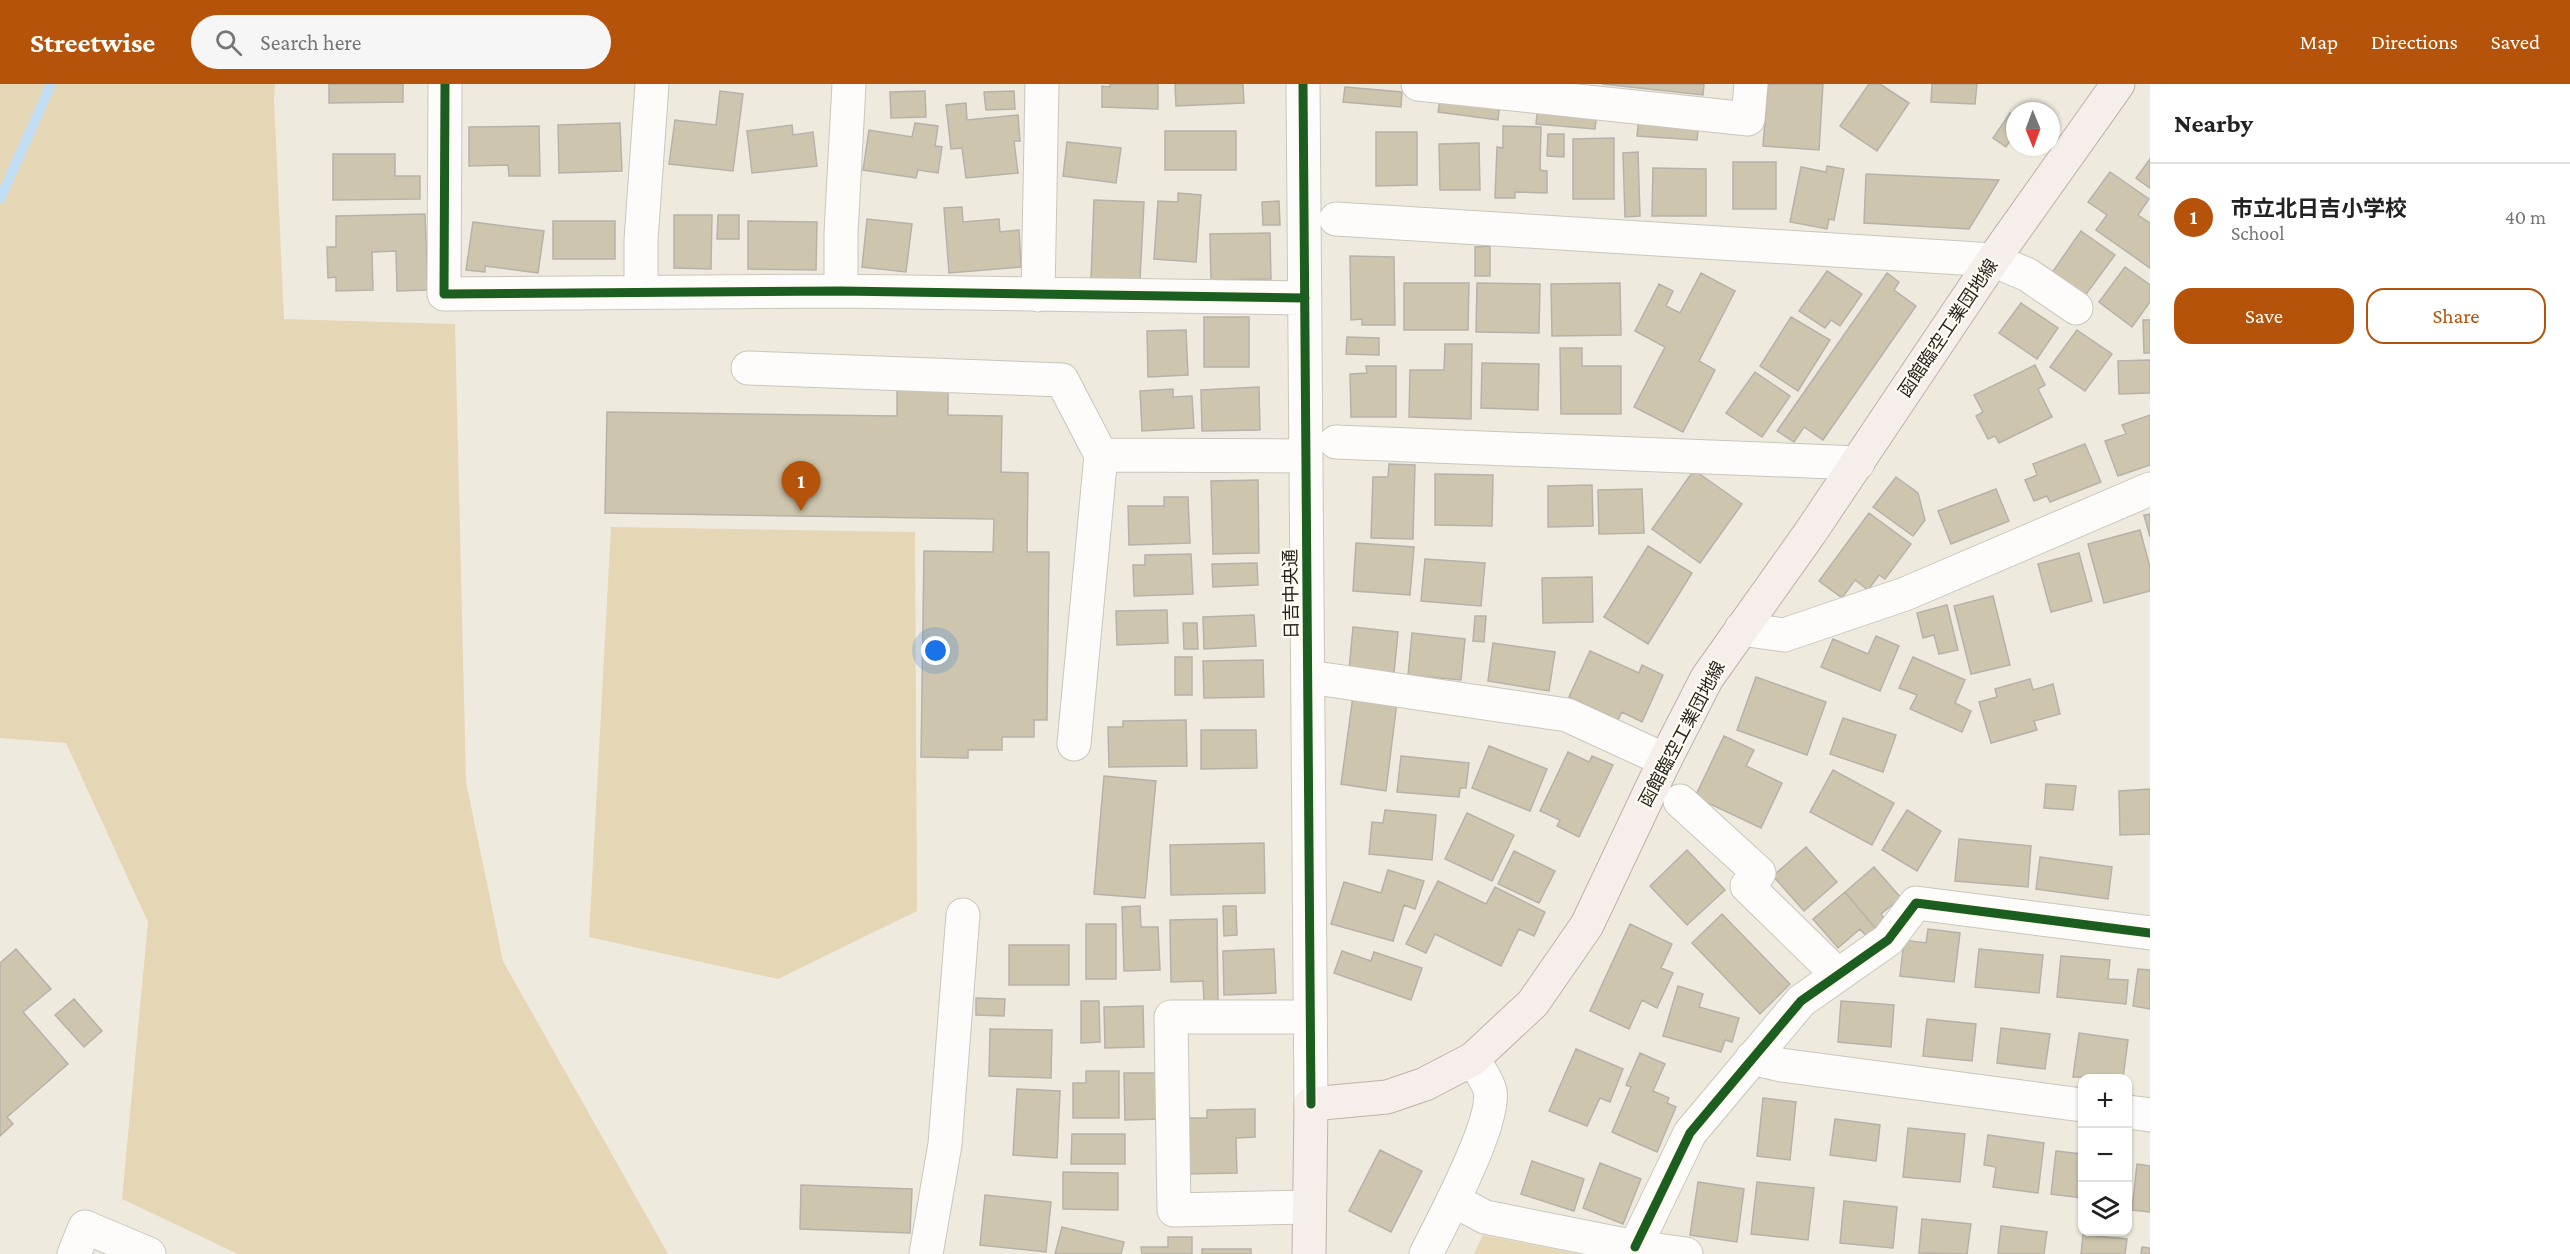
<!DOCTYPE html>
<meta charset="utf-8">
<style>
:root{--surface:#fff;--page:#f6f6f6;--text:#222;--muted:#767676;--line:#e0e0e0;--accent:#b45309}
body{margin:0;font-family:"Crimson Pro","Noto Sans JP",serif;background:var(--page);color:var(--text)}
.controls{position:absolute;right:18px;bottom:18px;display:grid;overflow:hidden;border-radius:12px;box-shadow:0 2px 4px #0004}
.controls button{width:54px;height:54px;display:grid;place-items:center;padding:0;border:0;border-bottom:2px solid var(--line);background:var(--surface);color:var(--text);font:30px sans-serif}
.compass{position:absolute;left:2006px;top:18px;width:54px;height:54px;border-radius:50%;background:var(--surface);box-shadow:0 2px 4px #0004;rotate:179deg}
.you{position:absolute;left:936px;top:567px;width:21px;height:21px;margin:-15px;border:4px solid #fff;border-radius:50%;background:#1a73e8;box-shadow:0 0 0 9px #1a73e833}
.badge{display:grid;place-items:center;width:39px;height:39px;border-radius:50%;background:var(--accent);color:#fff;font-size:20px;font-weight:700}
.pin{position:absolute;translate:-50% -50px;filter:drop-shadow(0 2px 3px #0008)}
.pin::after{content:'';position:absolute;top:32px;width:21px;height:18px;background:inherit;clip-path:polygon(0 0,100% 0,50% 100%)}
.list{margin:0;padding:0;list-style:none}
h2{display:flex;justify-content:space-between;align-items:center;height:78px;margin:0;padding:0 24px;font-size:26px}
h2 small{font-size:20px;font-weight:400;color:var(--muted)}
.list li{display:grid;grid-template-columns:39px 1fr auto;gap:18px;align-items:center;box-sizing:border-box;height:108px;padding:0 24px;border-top:2px solid var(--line)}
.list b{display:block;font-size:22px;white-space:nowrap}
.list p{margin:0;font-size:20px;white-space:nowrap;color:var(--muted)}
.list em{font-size:20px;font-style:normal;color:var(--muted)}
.actions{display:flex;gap:12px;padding:18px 24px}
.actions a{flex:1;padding:14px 0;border:2px solid var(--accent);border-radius:18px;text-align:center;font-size:21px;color:var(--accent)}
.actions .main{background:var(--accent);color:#fff}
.icon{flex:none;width:33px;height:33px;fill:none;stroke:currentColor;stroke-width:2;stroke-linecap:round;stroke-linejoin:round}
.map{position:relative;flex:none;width:2150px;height:1170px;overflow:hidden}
header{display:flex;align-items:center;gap:36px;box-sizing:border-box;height:84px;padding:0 30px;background:var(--accent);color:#fff}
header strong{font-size:28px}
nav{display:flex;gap:33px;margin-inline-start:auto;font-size:21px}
.search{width:420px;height:54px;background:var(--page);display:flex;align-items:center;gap:15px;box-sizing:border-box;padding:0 21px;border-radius:33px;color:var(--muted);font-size:22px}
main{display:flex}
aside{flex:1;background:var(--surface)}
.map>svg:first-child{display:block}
.green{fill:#e5d7b5}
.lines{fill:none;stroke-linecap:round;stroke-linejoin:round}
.stream{stroke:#c0ddf4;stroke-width:10}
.building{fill:#cec5ae;stroke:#b6b2a9;stroke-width:1.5}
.minor-casing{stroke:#cac6bc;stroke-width:35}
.major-casing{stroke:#bfb2aa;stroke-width:35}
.minor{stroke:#fdfcfa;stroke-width:33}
.major{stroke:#f5eeeb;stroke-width:33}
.cycleway-casing{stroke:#fffbf2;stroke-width:13}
.cycleway{stroke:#1b5e20;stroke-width:9}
.labels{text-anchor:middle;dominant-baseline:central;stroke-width:4.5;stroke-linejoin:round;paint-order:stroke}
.street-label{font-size:18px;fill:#26231a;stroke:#fffbf2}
</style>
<header>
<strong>Streetwise</strong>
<div class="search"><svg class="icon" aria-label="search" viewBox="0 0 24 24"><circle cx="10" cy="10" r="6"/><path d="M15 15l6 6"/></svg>Search here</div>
<nav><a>Map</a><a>Directions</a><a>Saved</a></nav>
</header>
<main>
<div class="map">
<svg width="2150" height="1170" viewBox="0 0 2150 1170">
<rect width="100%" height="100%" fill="#efeade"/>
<path class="green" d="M0,0H275L274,16L284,235L455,240L466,698L503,877L668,1170H238L122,1115L148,838L66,659L0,654Z
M611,443L915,448L917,827L778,895L589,853Z
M1483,1151L1579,1170H1474Z"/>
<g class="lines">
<path class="stream" d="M0,115L51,0"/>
</g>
<path class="building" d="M329,0H403V18L329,19Z
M1110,0H1158V25L1102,23V2L1110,3Z
M1175,0H1243L1244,19L1176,22Z
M1602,0H1704L1703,11Z
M1768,0H1823L1819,66L1763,62Z
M1869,0H1880L1909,19L1877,67L1840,42Z
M1932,0H1977L1975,20L1931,18Z
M1345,3L1402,8L1401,23L1343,18Z
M720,7L743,10L733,87L669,80L675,36L716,41Z
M925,7L926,33L891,34L890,8Z
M1014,7L1015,25L986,26L984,8Z
M1441,11L1500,18L1498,36L1438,28Z
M966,19L967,36L1018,31L1020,57H1014L1018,89L966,94L962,64L951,65L946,21Z
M1538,21L1597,27L1595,45L1536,40Z
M2010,29L2015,32V49L2006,63L1993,54Z
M1639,32L1699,37L1697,56L1637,52Z
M620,39L622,87L559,89L558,41Z
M915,39L938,42L935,62L942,63L938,89L918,86L916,94L863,86L869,46L912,53Z
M792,41L793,51L813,48L817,82L752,89L747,47Z
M539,42L540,92H509L508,81L469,82V43Z
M1503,42L1541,43L1540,86L1547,87V109L1515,108V114H1495L1497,63L1503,64Z
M1165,47H1236V86H1165Z
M1376,48H1417V101L1376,102Z
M1548,50H1564V73L1547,72Z
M1614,54V115H1573V55Z
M1067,58L1121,64L1116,99L1063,92Z
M1479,59L1480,106H1440L1439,60Z
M1638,68L1640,132L1625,133L1623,69Z
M333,70H395V92H420V115L333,116Z
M2150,75V104L2136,94Z
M1733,78H1776V125H1733Z
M1827,82L1844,85L1834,136L1829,135L1827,145L1790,138L1801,83L1826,88Z
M1653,84L1706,85V132H1652Z
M2110,88L2149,115L2138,131L2150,139V184L2096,146L2107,131L2088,118Z
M1866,90L1999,96L1969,145L1864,139Z
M1178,109L1201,111L1196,178L1154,175L1158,117L1178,118Z
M1094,116L1144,118L1140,196L1091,194Z
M1279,117L1280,141H1263L1262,118Z
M962,123L963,138L999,135L1000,148L1019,146L1021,183L949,189L944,124Z
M425,130L428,206L397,207L396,167L372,168L373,206L336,207V193L328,194L327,163H336V132Z
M674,131H712L711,185L674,184Z
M718,131H739V155H717Z
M867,135L912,140L906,188L862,183Z
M553,137H615V175H553Z
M748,137L817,138L816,186L748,185Z
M473,138L544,147L538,189L485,182V188L466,186Z
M2081,147L2115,171L2084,213L2051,190Z
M1270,149L1271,195L1211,196L1210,150Z
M1490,162V192H1475V163Z
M1350,172L1394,173L1395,241H1362V235L1351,236Z
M2125,183L2150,201V218L2132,243L2099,218Z
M1827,187L1862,210L1840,242L1831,236L1825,244L1799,227Z
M1701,189L1735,207L1699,277L1715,286L1683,348L1634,323L1665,263L1635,247L1659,200L1673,207L1666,222L1680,229Z
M1887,189L1899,198L1894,206L1916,222L1823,356L1804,343L1794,358L1777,347Z
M1404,199H1469L1468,246H1404Z
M1477,199L1540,200L1539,249L1476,248Z
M1620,199L1621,251L1552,252L1551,200Z
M2021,219L2058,244L2037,275L1999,249Z
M1204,233H1249V283H1204Z
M1791,233L1830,256L1798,307L1760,282Z
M2143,236H2150V269H2144Z
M1186,246L1188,291L1148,293L1147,247Z
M2077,246L2112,270L2085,307L2050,283Z
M1347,253L1379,254V271L1346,270Z
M1445,260H1472L1471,335L1409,333L1410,286H1444Z
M1560,264H1582V282H1621V330H1561Z
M2150,276V309L2119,310L2118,277Z
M1482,279L1539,280L1538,326L1481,324Z
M2035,281L2045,301L2038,305L2052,333L1999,359L1995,352L1988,355L1976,332L1983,328L1974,311Z
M1366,282H1396V333H1351L1350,290L1367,289Z
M1755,288L1790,312L1762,353L1726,329Z
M1259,303L1260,346L1202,347L1201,306Z
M897,304L948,305V331L1002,332L1001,388L1028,389L1027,468H1049L1047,636H1034V653H1002V666H968V674L921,673L924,467L993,468L994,435L605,429L607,328L897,332Z
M1173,305V313L1192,312L1194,344L1142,347L1140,307Z
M2150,331V381L2118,392L2105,357L2126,350L2122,341Z
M2085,360L2101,398L2050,418L2047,412L2034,417L2025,396L2037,391L2033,380Z
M1389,380L1415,381L1413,455L1371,454L1373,393H1388Z
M1694,386L1742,420L1700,479L1652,445Z
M1435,390L1493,391L1492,442L1435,441Z
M1896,393L1918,409L1925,436L1913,452L1873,423Z
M1258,396L1259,469L1213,470L1211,397Z
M1592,401L1593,442L1548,443V402Z
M1642,405L1644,449L1599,450L1598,406Z
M1996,405L2009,437L1951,460L1938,427Z
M1164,413H1188L1190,459L1129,461L1128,422H1164Z
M1869,429L1911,460L1885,495L1879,491L1868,506L1855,496L1842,514L1819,497Z
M2150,430V453L2144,431Z
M2140,446L2150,483V507L2104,519L2088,460Z
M1356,459L1414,463L1410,511L1353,507Z
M1648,462L1692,489L1648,560L1604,533Z
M2079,469L2092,517L2051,528L2038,480Z
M1191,470L1193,510L1134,512L1133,481H1145V471Z
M1425,475L1485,479L1481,522L1421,517Z
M1257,479L1258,501L1213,503L1212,480Z
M1592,493L1593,538L1543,539L1542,494Z
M1993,512L2010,581L1971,590L1954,522Z
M1947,521L1958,566L1939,570L1934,551L1923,554L1917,529Z
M1167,526L1168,559L1117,561L1116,527Z
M1254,531L1256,562L1204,565L1203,533Z
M1475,532H1486L1484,558L1473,557Z
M1183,539H1197L1198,565H1184Z
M1353,543L1398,548L1394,590L1349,586Z
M1412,549L1465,555L1461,596L1408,591Z
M1876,552L1899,562L1880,607L1821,583L1833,555L1868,570Z
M1493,559L1555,568L1549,607L1488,597Z
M1590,567L1639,589L1642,581L1663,591L1642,638L1622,628L1618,636L1569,613Z
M1175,573H1192V611H1175Z
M1913,573L1965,596L1955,619L1971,627L1962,648L1910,625L1917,611L1899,604Z
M1263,576L1264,613L1204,614L1203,577Z
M1756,593L1826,618L1807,671L1737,646Z
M2030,595L2033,606L2053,600L2060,630L2034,637L2037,646L1991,659L1979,618L1997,613L1995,605Z
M1353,612L1397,618L1386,707L1341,700Z
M1843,634L1896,651L1883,688L1830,670Z
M1186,636L1187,682L1109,683L1108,643H1123V637Z
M1201,646H1256L1257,684L1201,685Z
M1724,652L1754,666L1746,682L1782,699L1761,744L1695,713Z
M1489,662L1547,685L1530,727L1472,704Z
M1568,668L1589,678L1592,672L1613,681L1579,753L1557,742L1560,736L1540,727Z
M1401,672L1469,679L1466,704H1460L1459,713L1397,708Z
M1833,686L1894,719L1872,761L1810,728Z
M1104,692L1156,697L1145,814L1094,810Z
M2046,700L2076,702L2073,726L2044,724Z
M2150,705V750L2120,751L2119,707Z
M1385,726L1436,731L1432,776L1369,770L1372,738L1383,739Z
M1907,726L1941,747L1917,787L1882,766Z
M1467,729L1514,751L1492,797L1445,775Z
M1959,755L2031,762L2028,803L1955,797Z
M1264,759L1265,809L1171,811L1170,761Z
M1806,763L1837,798L1804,827L1773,792Z
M1687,766L1725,806L1687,841L1650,802Z
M1514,767L1555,787L1539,819L1498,800Z
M2040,773L2112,783L2108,815L2036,805Z
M1874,783L1901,814L1881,830L1886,837L1876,845L1845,808Z
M1388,786L1424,797L1415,825L1404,821L1393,857L1331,840L1344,798L1381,809Z
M1438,797L1486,820L1495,803L1545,828L1534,852L1519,845L1501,882L1435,850L1426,869L1406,860Z
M1845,808L1876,845L1867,853L1860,845L1838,864L1813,835Z
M1140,822L1141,843H1158L1160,886L1124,887L1122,823Z
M1223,822H1236L1237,851L1224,852Z
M1722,830L1790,900L1760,930L1692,859Z
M1217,835L1218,916L1204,917L1203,897L1171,898L1170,836Z
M1086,840H1116V895H1086Z
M1630,840L1672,860L1661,884L1673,889L1657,924L1642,916L1629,945L1590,927Z
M1928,845L1960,849L1954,898L1900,892L1904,856L1926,859Z
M1009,861H1069V901H1009Z
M16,865L51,905L23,928L68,980L7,1033L13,1040L0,1052V879Z
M1274,865L1276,909L1224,911L1223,867Z
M1979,865L2043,871L2039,909L1975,903Z
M1342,867L1371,877L1374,868L1422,884L1411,916L1334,889Z
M2061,872L2110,876L2108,895L2128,896L2126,920L2057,913Z
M2138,885L2150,886V925L2133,922Z
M1678,902L1703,910L1699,923L1739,934L1732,958L1725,956L1721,968L1663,952Z
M976,914L1005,915L1004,932L976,931Z
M74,915L102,947L84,963L55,931Z
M1081,917H1099L1100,958L1081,959Z
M1841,917L1894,921L1891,963L1838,958Z
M1143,922L1144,963L1105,964L1104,923Z
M1927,935L1976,940L1972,977L1923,972Z
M2001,944L2050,950L2045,985L1997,979Z
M990,945L1052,946L1051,994L989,992Z
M2079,949L2128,956L2123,994L2073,993Z
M1576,965L1623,985L1610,1018L1600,1014L1587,1042L1549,1027Z
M1640,969L1665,980L1653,1007L1669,1014L1667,1019L1676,1023L1657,1068L1612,1048L1631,1003L1626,1001Z
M1086,987H1119V1034H1073V999H1086Z
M1124,989H1160L1161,1035L1125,1036Z
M1017,1005L1060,1007L1057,1074L1013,1071Z
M1763,1014L1796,1018L1790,1076L1757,1072Z
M1255,1025V1053L1236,1054L1237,1089L1186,1090L1185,1034H1207V1026Z
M1835,1035L1880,1041L1876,1077L1830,1071Z
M1908,1044L1965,1050L1960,1098L1903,1093Z
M1072,1050H1125V1080H1071Z
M1988,1051L2044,1059L2038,1109L1993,1103L1996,1083L1984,1081Z
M1380,1066L1422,1087L1391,1148L1349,1127Z
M2056,1067L2082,1070V1114L2051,1110Z
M1532,1077L1584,1095L1574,1127L1521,1110Z
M1600,1079L1641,1095L1623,1140L1583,1124Z
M2137,1080L2150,1082V1128L2132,1126Z
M1063,1088L1118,1089V1126L1063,1125Z
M1698,1098L1744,1105L1737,1158L1690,1151Z
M1757,1098L1814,1104L1808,1156L1751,1150Z
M801,1101L912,1105L910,1149L800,1145Z
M985,1111L1051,1118L1046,1168L980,1161Z
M1844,1117L1897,1123L1893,1164L1840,1159Z
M1922,1135L1971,1140L1967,1170L1919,1169Z
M2001,1142L2047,1148L2044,1170H1998Z
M1062,1143L1124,1158L1121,1170H1055Z
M2083,1151L2127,1155L2125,1170H2081Z
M1168,1153H1192V1170H1142L1141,1163H1168Z
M2142,1163L2150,1164V1170H2141Z
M1202,1165H1251V1170H1202Z"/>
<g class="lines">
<defs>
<path id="minor" d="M445,0L444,210L841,207L1305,214
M1303,0L1311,1020
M1418,0L1748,35L1751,0
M1336,135L1993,176L2028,191L2076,224
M641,207V156L652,0
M841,207V149L849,0
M1038,211L1042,0
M748,284L1062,296L1101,371L1306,372
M1336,358L1858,379
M1741,545L1784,551L1905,510L2150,405
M1309,593L1567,631L1665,676
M1074,660L1101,371
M1680,717L1759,789L1747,802L1837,890
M1752,974L1781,981L2082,1021
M2128,1028L2150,1031
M1453,1116L1485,1133L1635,1163L1686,1170
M1309,1123L1174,1126L1171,933H1310
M1635,1163L1690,1049L1801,917L1888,856L1916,819L2150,849
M74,1170L85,1143L149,1170
M926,1170L945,1060L963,831
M1426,1170C1442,1138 1496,1039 1490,1007C1488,997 1478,984 1473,975"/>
<path id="major" d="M1309,1170L1311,1020L1387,1013L1425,1000L1473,975L1533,919L1587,841L1665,676L1707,594L1810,449L1993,176L2118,0"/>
</defs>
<use href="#minor" class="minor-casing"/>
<use href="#major" class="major-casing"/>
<use href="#minor" class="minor"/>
<use href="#major" class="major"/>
<defs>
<path id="cycleway" d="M445,0L444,210L841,207L1305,214
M1303,0L1311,1020
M1635,1163L1690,1049L1801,917L1888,856L1916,819L2150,849"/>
</defs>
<use href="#cycleway" class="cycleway-casing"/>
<use href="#cycleway" class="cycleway"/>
</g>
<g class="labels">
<g class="street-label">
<text transform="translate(1948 244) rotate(-56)">函館臨空工業団地線</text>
<text transform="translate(1291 510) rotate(-91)">日吉中央通</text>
<text transform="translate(1682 650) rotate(-62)">函館臨空工業団地線</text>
</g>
</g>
</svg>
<div class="controls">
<button>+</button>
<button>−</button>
<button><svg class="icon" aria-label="layers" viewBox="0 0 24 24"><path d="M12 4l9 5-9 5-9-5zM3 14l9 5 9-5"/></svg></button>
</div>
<svg class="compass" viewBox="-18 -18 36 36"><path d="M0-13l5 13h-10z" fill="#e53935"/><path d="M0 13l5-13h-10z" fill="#767676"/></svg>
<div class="you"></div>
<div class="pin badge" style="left:801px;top:427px">1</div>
</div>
<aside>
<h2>Nearby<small></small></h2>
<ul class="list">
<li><span class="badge">1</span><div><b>市立北日吉小学校</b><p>School</p></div><em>40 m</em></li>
</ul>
<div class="actions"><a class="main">Save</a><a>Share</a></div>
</aside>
</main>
